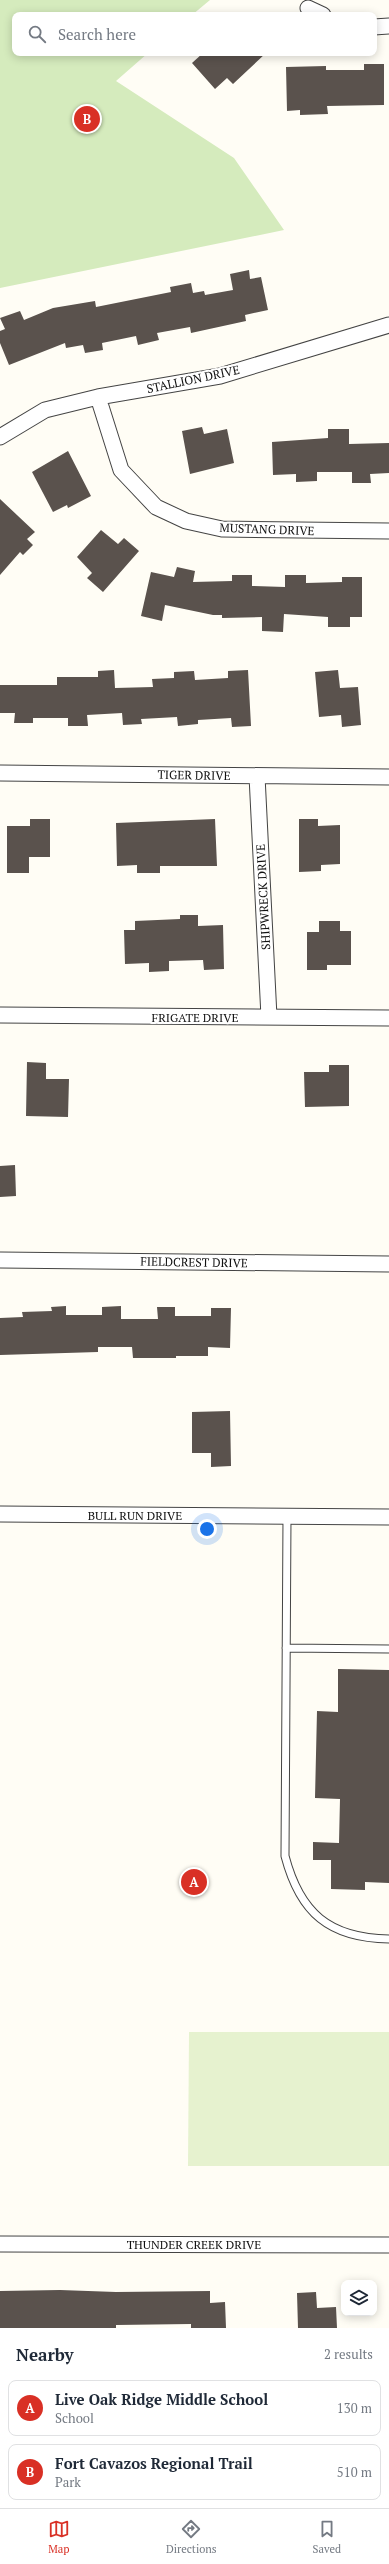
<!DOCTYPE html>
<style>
:root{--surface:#fff;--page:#f6f6f7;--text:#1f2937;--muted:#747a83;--line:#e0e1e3;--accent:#d93025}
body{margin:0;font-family:"PT Serif",serif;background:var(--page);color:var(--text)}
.controls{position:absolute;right:12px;bottom:12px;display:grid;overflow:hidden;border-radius:8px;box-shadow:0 2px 10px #0003}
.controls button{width:36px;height:36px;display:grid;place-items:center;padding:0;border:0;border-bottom:1px solid var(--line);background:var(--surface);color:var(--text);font:20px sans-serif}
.you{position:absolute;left:207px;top:1529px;width:14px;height:14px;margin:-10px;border:3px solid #fff;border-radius:50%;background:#1a73e8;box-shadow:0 0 0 6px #1a73e833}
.badge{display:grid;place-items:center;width:26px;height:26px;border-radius:50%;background:var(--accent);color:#fff;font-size:13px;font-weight:700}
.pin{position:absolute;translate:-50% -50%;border:2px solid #fff;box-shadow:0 1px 4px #0006}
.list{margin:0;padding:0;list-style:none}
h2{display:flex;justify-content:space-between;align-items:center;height:52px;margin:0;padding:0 16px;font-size:17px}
h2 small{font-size:13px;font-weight:400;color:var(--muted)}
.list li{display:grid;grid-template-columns:26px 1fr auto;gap:12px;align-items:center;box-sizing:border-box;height:56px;margin:0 8px 8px;padding:0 8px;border:1px solid var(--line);border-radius:8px}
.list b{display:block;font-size:15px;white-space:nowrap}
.list p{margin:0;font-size:13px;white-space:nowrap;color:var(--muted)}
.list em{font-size:13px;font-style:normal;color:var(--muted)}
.icon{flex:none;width:22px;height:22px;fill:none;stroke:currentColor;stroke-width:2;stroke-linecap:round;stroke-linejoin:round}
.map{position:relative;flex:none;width:389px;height:2328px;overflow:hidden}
.search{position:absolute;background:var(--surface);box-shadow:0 2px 10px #0003;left:12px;right:12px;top:12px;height:44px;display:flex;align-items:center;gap:10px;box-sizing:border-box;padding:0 14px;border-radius:8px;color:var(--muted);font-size:15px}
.sheet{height:180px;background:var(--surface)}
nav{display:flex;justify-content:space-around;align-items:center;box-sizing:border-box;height:56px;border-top:1px solid var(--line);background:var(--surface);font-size:11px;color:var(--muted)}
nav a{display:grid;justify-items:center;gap:2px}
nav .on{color:var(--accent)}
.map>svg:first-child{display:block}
.green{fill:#d5ebbd}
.pitch{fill:#e6f2cf}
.building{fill:#5a524d}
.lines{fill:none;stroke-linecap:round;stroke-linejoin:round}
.lane-casing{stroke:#444;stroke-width:9}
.street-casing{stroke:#444;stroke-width:17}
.lane{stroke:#fff;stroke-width:7}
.street{stroke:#fff;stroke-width:15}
.labels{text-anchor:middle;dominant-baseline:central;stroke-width:4;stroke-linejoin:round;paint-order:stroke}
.street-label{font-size:12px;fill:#111;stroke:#fff}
</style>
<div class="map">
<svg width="389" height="2328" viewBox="0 0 389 2328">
<rect width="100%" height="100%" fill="#fffdf5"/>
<path class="green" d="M0,0H210L192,15H15V53H148L116,81L234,158L284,230L0,288Z"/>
<path class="pitch" d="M189,2032H389V2166H188Z"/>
<path class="building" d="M203,53H266L233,84L227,78L215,89L192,63Z
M364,64H384V105L327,106L328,114L300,115V110L287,111L286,67L326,66V70H364Z
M249,270L250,279L261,277L268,310L245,315L246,321L191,333L190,327L157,333L159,340L138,345L136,336L102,343L103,350L85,353L83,345L66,348L65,343L9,365L0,343V331L5,329L0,318L20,311L24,320L53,308L95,301L96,307L171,292L170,287L191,283L193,293L204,291L205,295L233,290L230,274Z
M202,427L204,434L227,429L234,463L190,474L182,431Z
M328,429H349V444L389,443V473L370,474L371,483H352V472H317V481L296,482V474L273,475L272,442L328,438Z
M68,451L91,496L68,508L67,505L53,512L32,472Z
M0,499L35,532L27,539L33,545L23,555L20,552L0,575Z
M101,530L118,544L124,538L139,551L103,592L87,578L92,573L77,557Z
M177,567L195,571L193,582L232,581V575H252V586L285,587V575H306V583L342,582V577H362V617H350V627H328V617L284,614L283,632L262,631V617L222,618V615H213L165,605L162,621L141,616L151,572L174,577Z
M114,670L115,688L153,687L152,679L174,678V672L194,671L195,680L228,678V671L248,670L251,726L232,727L231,718L198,720V724L178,726L177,717L141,719L142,724L123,725L122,713L87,715L88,726H68V718H33V723H14L15,713H0V685H57V677H98V671Z
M338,670L340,688L358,687L361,725L342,727L341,715L319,717L315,672Z
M30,819H50V857H29V873H7V826H30Z
M215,819L217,866H160V873H137V865L117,866L116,823Z
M299,819H318V826L340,825V864L321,865V871L299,872Z
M180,915H198V926L223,925L224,969L204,970L203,960L169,961V971L149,972V963L125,964L124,930H135V921L180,919Z
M319,921H340V931H351V965H327V970H307V932H319Z
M27,1062L46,1063V1079H69L68,1117L26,1116Z
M329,1065H349V1106L305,1107L304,1072H329Z
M15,1165L16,1196L0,1197V1166Z
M66,1306V1315H102V1307L121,1306V1319H158L157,1307H175V1316H211V1308H231L230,1348L208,1347V1356H176V1358H133L132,1347H98V1352L0,1355V1318L23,1317L22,1312L52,1311L51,1307Z
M230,1411L231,1466L211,1467V1453H192V1412Z
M338,1669L389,1670V1883L365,1882V1890L331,1889V1860H313V1842L339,1843L340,1799L315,1798L317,1711L338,1712Z
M60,2290L116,2292L210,2291V2303L225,2302L226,2328H191V2324L116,2325V2328H0V2291Z
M316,2292L317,2308L336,2307L337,2328H298L297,2293Z"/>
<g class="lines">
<defs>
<path id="lane" d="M287,1517L285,1856C300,1913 329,1938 389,1939
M286,1648L389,1649"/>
<path id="street" d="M308,8L323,15
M374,27L389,26
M98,397L121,470L156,507L186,521L222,529L389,531
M0,437L45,410L98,397L220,376L389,325
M0,773L389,777
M257,776L269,1017
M0,1015L389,1018
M0,1260L389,1264
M0,1514L389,1517
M0,2244L389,2245"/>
</defs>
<use href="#lane" class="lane-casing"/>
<use href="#street" class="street-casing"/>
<use href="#lane" class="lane"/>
<use href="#street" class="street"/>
</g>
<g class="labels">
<g class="street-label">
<text transform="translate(193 379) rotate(-12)">STALLION DRIVE</text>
<text transform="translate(267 529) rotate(2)">MUSTANG DRIVE</text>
<text transform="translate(194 775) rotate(1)">TIGER DRIVE</text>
<text transform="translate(263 897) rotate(-93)">SHIPWRECK DRIVE</text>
<text x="195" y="1017">FRIGATE DRIVE</text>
<text transform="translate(194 1262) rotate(1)">FIELDCREST DRIVE</text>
<text x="135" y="1515">BULL RUN DRIVE</text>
<text x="194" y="2244">THUNDER CREEK DRIVE</text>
</g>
</g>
</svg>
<div class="controls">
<button><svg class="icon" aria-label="layers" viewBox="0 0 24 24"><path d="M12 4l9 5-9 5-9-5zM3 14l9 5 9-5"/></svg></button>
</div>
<div class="you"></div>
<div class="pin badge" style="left:194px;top:1882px">A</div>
<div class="pin badge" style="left:87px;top:119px">B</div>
<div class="search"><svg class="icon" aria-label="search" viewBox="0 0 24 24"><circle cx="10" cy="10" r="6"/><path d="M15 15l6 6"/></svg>Search here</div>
</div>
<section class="sheet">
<h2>Nearby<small>2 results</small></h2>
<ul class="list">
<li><span class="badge">A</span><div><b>Live Oak Ridge Middle School</b><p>School</p></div><em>130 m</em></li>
<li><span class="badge">B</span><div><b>Fort Cavazos Regional Trail</b><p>Park</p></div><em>510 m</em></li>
</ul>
</section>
<nav>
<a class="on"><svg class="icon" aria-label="map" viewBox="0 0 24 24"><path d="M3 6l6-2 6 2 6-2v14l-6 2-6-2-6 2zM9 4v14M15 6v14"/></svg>Map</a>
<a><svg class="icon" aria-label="directions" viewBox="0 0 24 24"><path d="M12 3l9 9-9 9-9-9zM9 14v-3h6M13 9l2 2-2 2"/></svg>Directions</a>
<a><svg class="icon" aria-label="saved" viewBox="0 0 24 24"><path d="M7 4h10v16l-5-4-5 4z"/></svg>Saved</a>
</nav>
